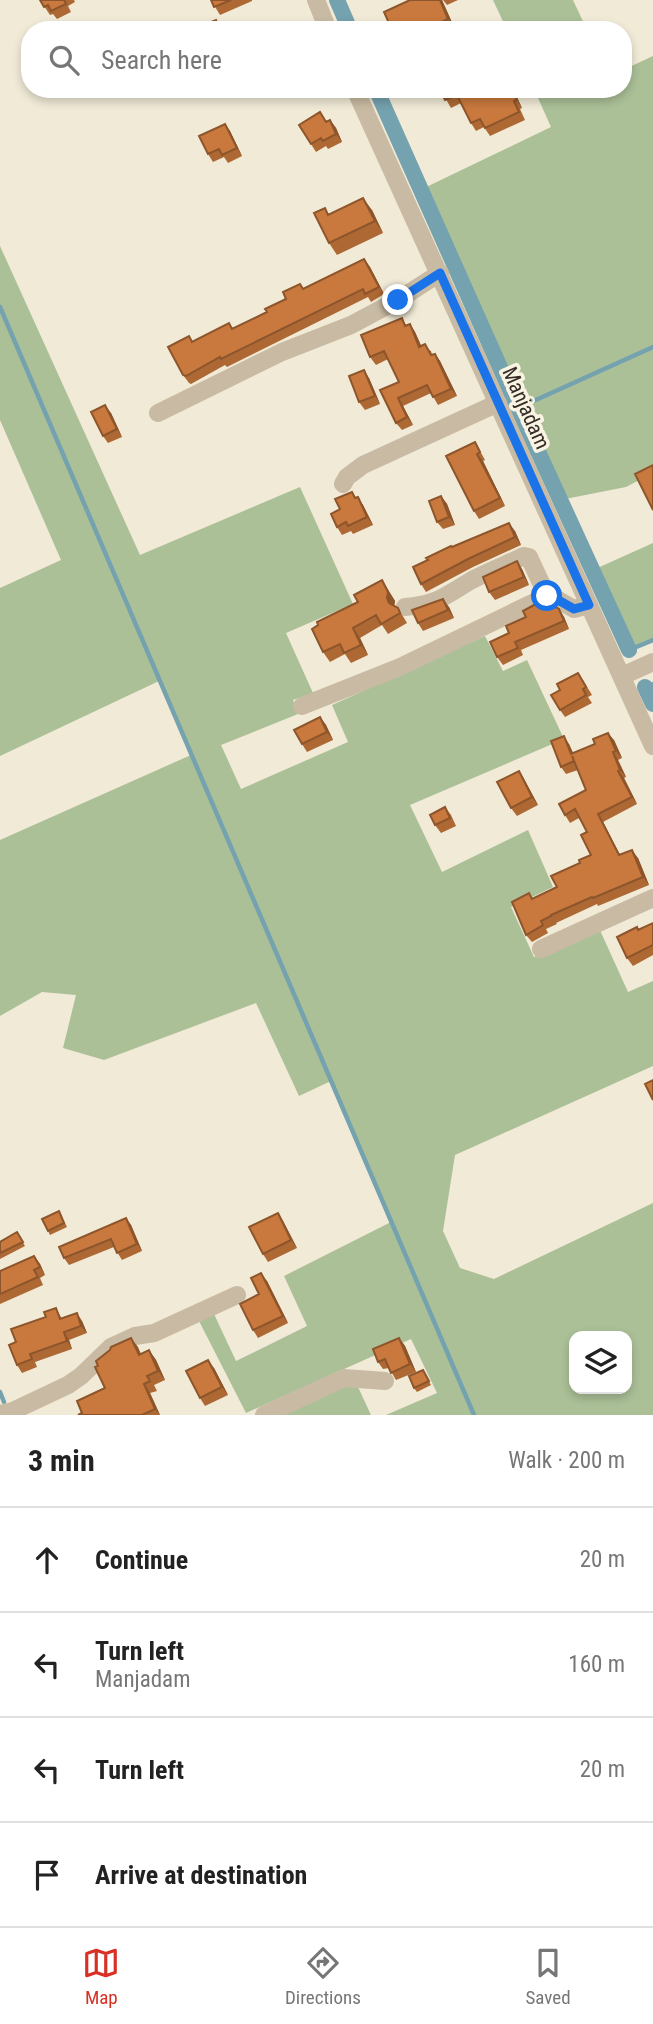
<!DOCTYPE html>
<meta charset="utf-8">
<style>
:root{--surface:#fff;--page:#f2f2f2;--text:#222;--muted:#767676;--line:#e0e0e0;--accent:#d93025}
body{margin:0;font-family:"Roboto Condensed",sans-serif;background:var(--page);color:var(--text)}
.controls{position:absolute;right:21px;bottom:21px;display:grid;overflow:hidden;border-radius:14px;box-shadow:0 4px 10px #0003}
.controls button{width:63px;height:63px;display:grid;place-items:center;padding:0;border:0;border-bottom:2px solid var(--line);background:var(--surface);color:var(--text);font:35px sans-serif}
.stop{position:absolute;width:21px;height:21px;margin:-16px;border:5px solid #1a73e8;border-radius:50%;background:#fff}
.stop.end{background:#1a73e8;border-color:#fff;box-shadow:0 2px 7px #0008}
.list{margin:0;padding:0;list-style:none}
h2{display:flex;justify-content:space-between;align-items:center;height:91px;margin:0;padding:0 28px;font-size:30px}
h2 small{font-size:23px;font-weight:400;color:var(--muted)}
.list li{display:grid;grid-template-columns:46px 1fr auto;gap:21px;align-items:center;box-sizing:border-box;height:105px;padding:0 28px;border-top:2px solid var(--line)}
.list b{display:block;font-size:26px;white-space:nowrap}
.list p{margin:0;font-size:23px;white-space:nowrap;color:var(--muted)}
.list em{font-size:23px;font-style:normal;color:var(--muted)}
.icon{flex:none;width:38px;height:38px;fill:none;stroke:currentColor;stroke-width:2;stroke-linecap:round;stroke-linejoin:round}
.map{position:relative;flex:none;width:653px;height:1415px;overflow:hidden}
.search{position:absolute;background:var(--surface);box-shadow:0 4px 10px #0003;left:21px;right:21px;top:21px;height:77px;display:flex;align-items:center;gap:18px;box-sizing:border-box;padding:0 24px;border-radius:28px;color:var(--muted);font-size:26px}
.sheet{height:511px;background:var(--surface)}
nav{display:flex;justify-content:space-around;align-items:center;box-sizing:border-box;height:98px;border-top:2px solid var(--line);background:var(--surface);font-size:19px;color:var(--muted)}
nav a{display:grid;justify-items:center;gap:4px}
nav .on{color:var(--accent)}
.map>svg:first-child{display:block}
.green{fill:#abc097;fill-rule:evenodd}
.lines{fill:none;stroke-linecap:round;stroke-linejoin:round}
.stream{stroke:#75a2af;stroke-width:4.5}
.canal{stroke:#75a2af;stroke-width:16}
.minor{stroke:#c9bba3;stroke-width:18}
.wall{fill:#ad6834}
.shaded-wall{fill:#8d552b}
.building{fill:#c9793d;stroke:#8d552b;stroke-width:2}
.route{stroke:#1a73e8;stroke-width:9}
.labels{text-anchor:middle;dominant-baseline:central;stroke-width:7;stroke-linejoin:round;paint-order:stroke}
.street-label{font-size:21px;fill:#342c25;stroke:#f9f3e3}
</style>
<div class="map">
<svg width="653" height="1415" viewBox="0 0 653 1415">
<rect width="100%" height="100%" fill="#f1ead7"/>
<path class="green" d="M493,0H573L587,30H507Z
M653,56V473L626,487L560,500L420,190L551,127L534,89H623V70Z
M0,246L140,555L300,487L353,604L286,633L313,693L293,700L298,714L221,745L241,789L348,742L332,705L485,636L503,671L527,660L564,739L410,805L442,872L528,830L553,887L511,907L534,957L599,928L628,992L653,981V1066L455,1155L443,1231L460,1268L494,1279L653,1203V1415H386L437,1393L411,1339L246,1413L199,1321L214,1314L236,1361L307,1326L284,1276L391,1222L331,1081L299,1096L256,1003L104,1060L63,1048L76,995L42,992L0,1016V840L191,755L159,681L0,756V588L61,560L0,420ZM574,1336H627V1389H574Z
M653,543V640L629,650L593,570Z
M339,1383L358,1387L371,1415H270Z"/>
<g class="lines">
<path class="stream" d="M0,307L474,1415
M518,408L653,347
M629,650L653,640
M645,687L653,684
M0,1392L4,1402"/>
<path class="canal" d="M337,0L350,30
M376,89L518,408L629,650
M645,687L653,704"/>
<path class="minor" d="M316,0L328,30
M355,89L653,746
M158,413L282,352L351,325L398,300L440,273
M343,484L347,477L363,465L498,403
M405,607C437,605 446,595 472,580C489,571 507,564 524,556L529,557L547,596
M622,676L653,662
M302,706L400,667L547,596L553,597L574,609L589,605
M541,949L653,898
M0,1414L13,1411L68,1385L81,1376L111,1347L135,1336L154,1333L237,1295
M264,1415L344,1378L385,1381"/>
</g>
<path class="wall" d="M40,0H74L75,2L68,6L71,12L57,19L53,14L50,15Z
M211,0H252V1L220,15Z
M410,0H442L454,27L448,30H392Z
M443,0H458L447,5Z
M440,89H513L522,108L520,109L525,120L490,136L484,127L476,131L471,123L461,103L451,108Z
M330,120L336,128L342,142L328,149L326,146L316,152L311,144L326,121Z
M225,124L230,131L242,156L228,163L224,157L213,162L208,154Z
M325,208L329,215L372,210L383,233L337,255L329,243Z
M364,259L370,267L384,294L371,302L368,297L227,367L225,365L191,384L189,383L183,375L193,342L233,328L267,312L304,289Z
M402,318L406,325L410,324L415,332L421,346L431,351L432,355L435,354L440,361L457,396L438,405L431,393L403,406L413,425L402,430L396,423L399,382L388,359L376,365L370,357Z
M369,378L380,404L365,410L359,402Z
M111,413L122,437L108,443L103,436Z
M475,442L485,460L483,461L505,506L479,519L474,511Z
M441,496L447,504L455,525L443,529L437,522Z
M356,498L363,505L373,525L353,534L351,531L342,535L337,527L340,509Z
M515,531L521,545L473,567L426,592L421,584L428,560L452,547Z
M522,569L529,585L495,600L489,592Z
M382,580L395,601L394,606L398,608L407,623L388,634L382,625L360,638L368,655L351,663L345,654L330,662L323,652L358,602Z
M449,607L454,618L423,631L418,623Z
M559,609L564,617L569,629L521,650L523,655L503,665L497,657Z
M583,680L592,695L588,697L592,703L565,717L560,710Z
M320,717L326,725L333,740L307,752L302,744Z
M614,740L622,758L618,760L626,777L624,778L637,804L603,822L620,855L638,858L649,885L598,906L597,904L556,923L557,924L546,929L548,933L532,942L526,935L533,899L557,887L580,863L591,855L587,832L579,818L570,823L565,815L586,790L578,770L566,774L561,767L569,744L573,753Z
M519,771L524,779L538,805L517,816L511,808Z
M445,807L451,815L456,826L441,833L435,825Z
M653,923V955L633,966L627,958L639,930Z
M59,1211L67,1227L50,1235L48,1231Z
M278,1213L283,1221L297,1248L268,1262L263,1254Z
M126,1218L131,1225L142,1251L122,1260L114,1247L69,1265L64,1258Z
M17,1232L25,1246L0,1259V1242Z
M34,1256L40,1264L45,1275L40,1278L43,1285L0,1304V1271Z
M267,1281L288,1323L258,1338L253,1330L259,1294Z
M56,1308L62,1319L82,1321L87,1333L69,1340L72,1349L35,1362L37,1367L22,1373L17,1365L46,1317Z
M131,1338L141,1354L149,1350L156,1360L165,1380L154,1385L157,1391L150,1393L160,1415H78L82,1413L105,1388L98,1366Z
M399,1338L405,1346L416,1372L396,1380L389,1368L383,1369L378,1362Z
M214,1368L228,1395L205,1406L200,1398Z
M423,1370L431,1385L417,1392L414,1388Z"/>
<path class="shaded-wall" d="M440,0H442L454,27L448,19Z
M511,89H513L522,108L517,100Z
M330,120L336,128L342,142L336,134Z
M225,124L230,131L242,156L237,148Z
M363,198L372,210L383,233L375,221Z
M364,259L370,267L384,294L379,287Z
M410,324L415,332L425,354L419,347Z
M435,354L440,361L457,396L451,389Z
M364,370L369,378L380,404L375,396Z
M398,398L403,406L413,425L407,417Z
M105,405L111,413L122,437L117,429Z
M477,454L483,461L505,506L500,498Z
M441,496L447,504L455,525L449,517Z
M358,497L363,505L373,525L367,517Z
M509,523L515,531L521,545L515,537Z
M517,561L522,569L529,585L524,577Z
M382,580L395,601L394,607L389,603Z
M443,599L449,607L454,618L448,610Z
M559,609L564,617L569,629L564,621Z
M353,628L360,638L368,655L361,645Z
M320,717L326,725L333,740L327,732Z
M608,733L614,740L622,758L616,751Z
M564,736L569,744L577,762L571,754Z
M613,752L618,760L626,777L620,770Z
M519,771L524,779L538,805L532,797Z
M618,771L624,778L637,804L632,797Z
M598,814L603,822L624,863L619,855Z
M632,850L638,858L649,885L643,877Z
M278,1213L283,1221L297,1248L291,1240Z
M126,1218L131,1225L142,1251L137,1244Z
M34,1256L40,1264L45,1275L40,1267Z
M261,1273L267,1281L288,1323L283,1316Z
M77,1313L82,1321L87,1333L81,1326Z
M64,1332L69,1340L72,1349L67,1341Z
M131,1338L138,1347L145,1364L139,1355Z
M399,1338L405,1346L416,1372L410,1364Z
M149,1350L156,1360L165,1380L158,1371Z
M208,1360L214,1368L228,1395L222,1387Z
M144,1384L150,1393L160,1415L155,1409Z"/>
<path class="building" d="M40,0H64L66,4L51,11L48,5L44,7Z
M211,0H231L214,7Z
M410,0H440L448,19L425,30H392L384,12Z
M216,20L219,30H196V28Z
M267,25L269,30H252Z
M440,89H511L517,100L514,101L519,112L485,128L480,119L471,123L457,95L445,100Z
M320,112L326,122L330,120L336,134L323,141L321,138L311,144L299,125Z
M225,124L237,148L222,155L219,149L208,154L199,136Z
M363,198L375,221L329,243L314,213L325,208L328,215Z
M364,259L379,287L365,294L363,289L221,359L220,357L186,376L183,375L168,347L189,336L192,342L229,323L232,329L267,312L265,309L286,299L283,292L300,284L303,289Z
M402,318L405,326L410,324L419,347L425,344L431,355L435,354L451,389L433,397L427,385L398,398L407,417L396,423L380,390L399,382L384,351L370,357L361,335Z
M364,370L375,396L359,402L349,376Z
M105,405L117,429L103,436L91,412Z
M475,442L480,452L477,454L500,498L474,511L446,456Z
M653,465V510L635,474Z
M352,492L355,498L358,497L367,517L348,526L346,522L337,527L331,514L340,509L335,499Z
M441,496L449,517L437,522L429,501Z
M509,523L515,537L468,559L421,584L413,567L428,560L426,558L451,546L452,547Z
M517,561L524,577L489,592L483,577Z
M382,580L388,592L387,598L389,603L398,608L400,613L381,624L376,615L353,628L361,645L344,653L340,644L323,652L312,629L318,625L317,622L358,602L354,595Z
M443,599L448,610L418,623L412,610Z
M543,600L559,609L564,621L515,642L518,648L497,657L490,642L509,633L506,626L526,617L523,611Z
M578,673L586,687L583,689L586,695L560,710L551,695L560,690L557,684Z
M320,717L327,732L302,744L294,730Z
M608,733L616,751L613,752L620,770L618,771L632,797L598,814L619,855L632,850L643,877L593,898L592,897L551,915V916L541,921L543,925L526,935L512,902L529,893L532,899L557,887L551,876L580,863L579,860L591,855L581,835L587,832L575,809L565,815L559,804L586,790L572,756L574,761L561,767L551,741L564,736L571,754L595,744L593,739Z
M519,771L532,797L511,808L497,782Z
M445,807L450,818L435,825L430,815Z
M653,923V945L627,958L617,937L637,927L638,930Z
M653,1080V1100L645,1084Z
M59,1211L64,1223L48,1231L42,1219Z
M278,1213L291,1240L263,1254L249,1227Z
M126,1218L137,1244L117,1253L111,1239L64,1258L59,1247Z
M17,1232L23,1242L0,1253V1242Z
M34,1256L40,1267L34,1270L38,1277L0,1294V1271Z
M261,1273L283,1316L253,1330L240,1304L259,1294L251,1278Z
M56,1308L60,1319L77,1313L81,1326L64,1332L67,1341L30,1354L32,1359L17,1365L9,1345L16,1342L11,1329L46,1317L44,1312Z
M131,1338L139,1355L149,1350L158,1371L147,1376L150,1381L144,1384L155,1409L142,1415H78L82,1413L77,1401L105,1388L95,1367L98,1366L96,1361L110,1350L111,1347Z
M399,1338L410,1364L391,1373L385,1359L378,1362L373,1349Z
M208,1360L222,1387L200,1398L186,1371Z
M423,1370L429,1381L414,1388L409,1376Z"/>
<g class="lines">
<path class="route" d="M398,300L440,273L589,605L574,609L553,597L547,596"/>
</g>
<g class="labels">
<g class="street-label">
<text transform="translate(526 408) rotate(66)">Manjadam</text>
</g>
</g>
</svg>
<div class="controls">
<button><svg class="icon" aria-label="layers" viewBox="0 0 24 24"><path d="M12 4l9 5-9 5-9-5zM3 14l9 5 9-5"/></svg></button>
</div>
<div class="stop" style="left:547px;top:596px"></div>
<div class="stop end" style="left:398px;top:300px"></div>
<div class="search"><svg class="icon" aria-label="search" viewBox="0 0 24 24"><circle cx="10" cy="10" r="6"/><path d="M15 15l6 6"/></svg>Search here</div>
</div>
<section class="sheet">
<h2>3 min<small>Walk · 200 m</small></h2>
<ul class="list">
<li><svg class="icon" aria-label="ahead" viewBox="0 0 24 24"><path d="M12 20V5M6 11l6-6 6 6"/></svg><div><b>Continue</b></div><em>20 m</em></li>
<li><svg class="icon" aria-label="left" viewBox="0 0 24 24"><path d="M17 20v-9H6M10 6l-5 5 5 5"/></svg><div><b>Turn left</b><p>Manjadam</p></div><em>160 m</em></li>
<li><svg class="icon" aria-label="left" viewBox="0 0 24 24"><path d="M17 20v-9H6M10 6l-5 5 5 5"/></svg><div><b>Turn left</b></div><em>20 m</em></li>
<li><svg class="icon" aria-label="arrive" viewBox="0 0 24 24"><path d="M6 21V4h12l-3 4 3 4H6"/></svg><div><b>Arrive at destination</b></div></li>
</ul>
</section>
<nav>
<a class="on"><svg class="icon" aria-label="map" viewBox="0 0 24 24"><path d="M3 6l6-2 6 2 6-2v14l-6 2-6-2-6 2zM9 4v14M15 6v14"/></svg>Map</a>
<a><svg class="icon" aria-label="directions" viewBox="0 0 24 24"><path d="M12 3l9 9-9 9-9-9zM9 14v-3h6M13 9l2 2-2 2"/></svg>Directions</a>
<a><svg class="icon" aria-label="saved" viewBox="0 0 24 24"><path d="M7 4h10v16l-5-4-5 4z"/></svg>Saved</a>
</nav>
